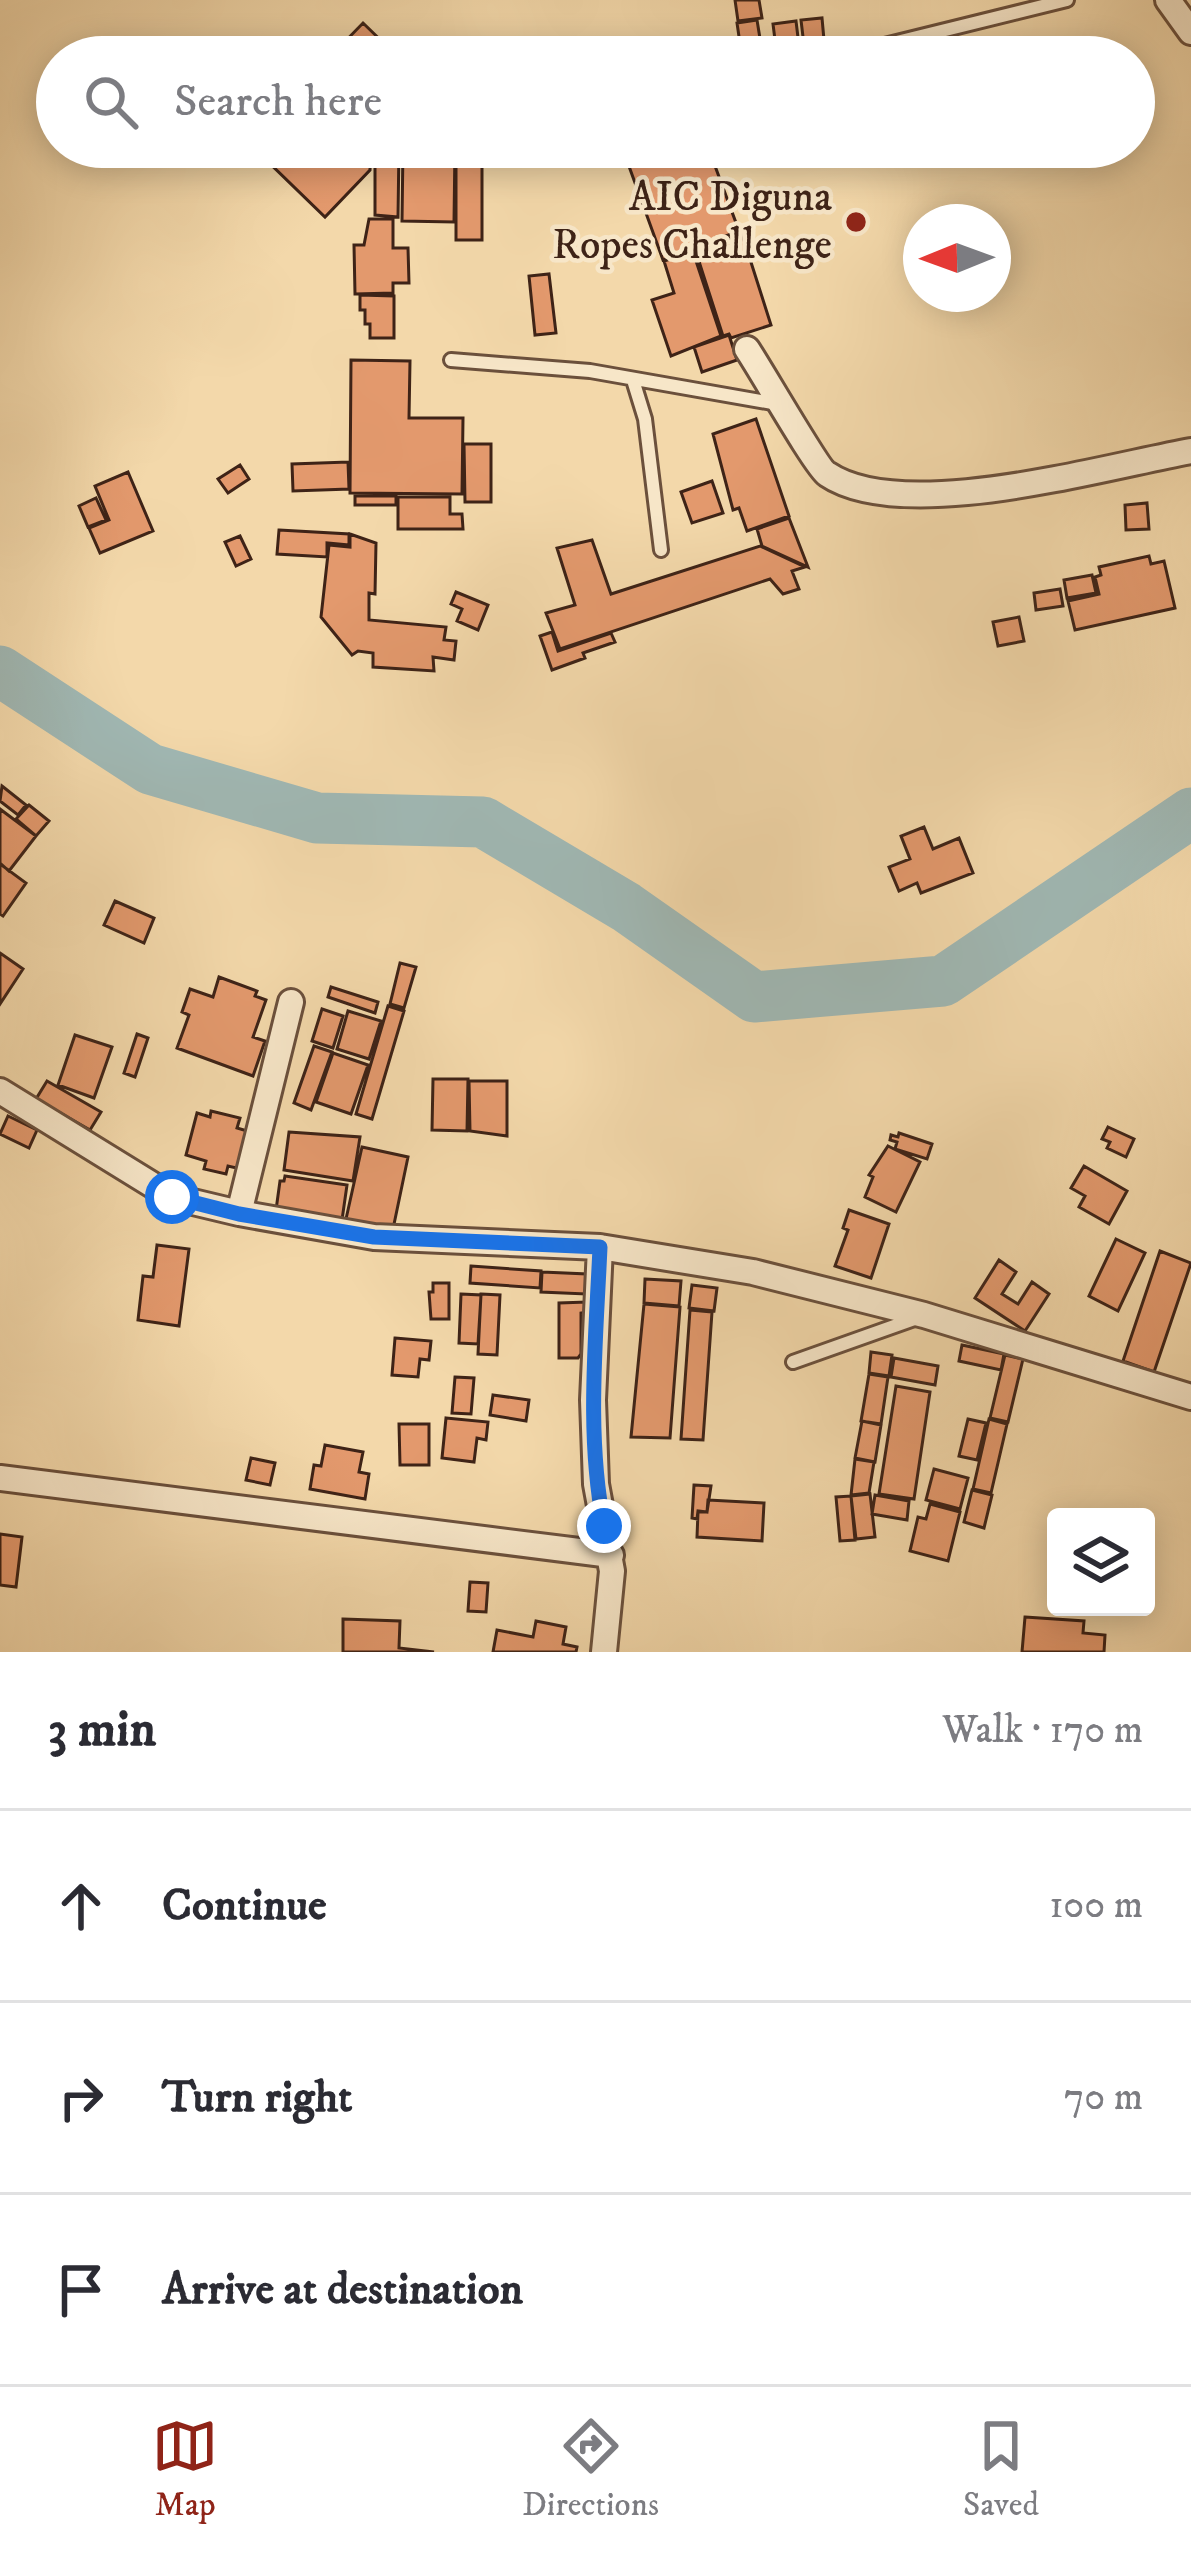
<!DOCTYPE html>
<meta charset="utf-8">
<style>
:root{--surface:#fff;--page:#f7f7f7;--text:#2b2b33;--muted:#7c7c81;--line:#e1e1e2;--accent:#8f2418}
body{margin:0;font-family:"IM FELL DW Pica",serif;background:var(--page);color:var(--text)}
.controls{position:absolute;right:36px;bottom:36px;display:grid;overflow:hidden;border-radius:12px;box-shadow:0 6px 30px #0003}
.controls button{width:108px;height:108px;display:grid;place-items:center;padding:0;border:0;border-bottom:3px solid var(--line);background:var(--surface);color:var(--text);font:60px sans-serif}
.compass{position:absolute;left:903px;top:204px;width:108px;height:108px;border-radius:50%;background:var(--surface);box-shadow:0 6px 30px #0003;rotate:269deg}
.stop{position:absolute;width:36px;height:36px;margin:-27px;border:9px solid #1a73e8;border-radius:50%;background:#fff}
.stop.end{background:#1a73e8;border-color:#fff;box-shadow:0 3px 12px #0008}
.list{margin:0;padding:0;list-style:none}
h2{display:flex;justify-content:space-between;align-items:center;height:156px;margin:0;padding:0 48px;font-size:51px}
h2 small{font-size:39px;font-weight:400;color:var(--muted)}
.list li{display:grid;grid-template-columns:78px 1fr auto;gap:36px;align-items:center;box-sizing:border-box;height:192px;padding:0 48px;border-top:3px solid var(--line)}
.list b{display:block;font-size:45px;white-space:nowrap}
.list em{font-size:39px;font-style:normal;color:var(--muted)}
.icon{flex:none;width:66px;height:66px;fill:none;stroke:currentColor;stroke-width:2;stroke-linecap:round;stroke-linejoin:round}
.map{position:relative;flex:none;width:1191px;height:1652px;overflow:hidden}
.search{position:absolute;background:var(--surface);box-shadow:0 6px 30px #0003;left:36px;right:36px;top:36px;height:132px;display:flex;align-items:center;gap:30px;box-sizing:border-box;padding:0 42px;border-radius:66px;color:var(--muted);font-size:45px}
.sheet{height:732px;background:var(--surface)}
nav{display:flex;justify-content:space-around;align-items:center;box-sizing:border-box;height:168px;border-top:3px solid var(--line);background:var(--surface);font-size:33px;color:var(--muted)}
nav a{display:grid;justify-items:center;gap:6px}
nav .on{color:var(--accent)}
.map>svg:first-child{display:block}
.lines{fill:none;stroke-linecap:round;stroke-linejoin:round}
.river{stroke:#a0b8b4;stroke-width:51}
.building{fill:#e3996d;stroke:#3e2317;stroke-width:3}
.service-casing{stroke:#6b503c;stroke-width:18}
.minor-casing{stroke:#6b503c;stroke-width:30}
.service{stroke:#f7e6c8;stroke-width:12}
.minor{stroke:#f7e6c8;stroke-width:24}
.route{stroke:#1a73e8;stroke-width:15}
.poi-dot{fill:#8f2418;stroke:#f7e6c8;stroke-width:4.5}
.labels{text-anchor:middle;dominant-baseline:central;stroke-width:9;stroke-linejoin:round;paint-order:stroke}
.poi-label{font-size:42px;fill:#3e2317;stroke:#f7e6c8;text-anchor:end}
</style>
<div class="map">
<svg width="1191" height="1652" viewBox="0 0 1191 1652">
<rect width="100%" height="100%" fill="#f3d8aa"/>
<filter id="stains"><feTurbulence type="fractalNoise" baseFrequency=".00167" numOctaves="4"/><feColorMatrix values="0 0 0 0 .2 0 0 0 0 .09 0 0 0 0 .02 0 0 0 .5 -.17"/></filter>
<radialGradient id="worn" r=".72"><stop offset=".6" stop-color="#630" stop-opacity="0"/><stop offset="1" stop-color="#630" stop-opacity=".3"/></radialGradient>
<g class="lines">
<path class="river" d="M0,671L150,769L317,818L483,822L626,907L754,997L943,981L1191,813"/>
</g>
<path class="building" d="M735,0H759L762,18L738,21Z
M822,18L825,51L805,54L801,20Z
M757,20L763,57H742L737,23Z
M796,21L800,54L777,56L773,24Z
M363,23L398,57H330Z
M259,147H371L370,170L325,217L256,150Z
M375,147H399L398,217L375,215Z
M403,147H455L454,222L402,221Z
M456,147H482V240H456Z
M622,147H708L739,231L663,260Z
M369,219H393V248H408L409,283H393V293L355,294L354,245H364Z
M742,234L771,325L731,338L729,334L723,336L695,249Z
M693,252L721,336L671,356L652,300L674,293L664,261Z
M549,274L556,333L535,335L529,276Z
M360,295L394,296V338H370V324H365V310H360Z
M729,335L737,360L702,372L694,347Z
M351,360L410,361L409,418H463L462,494L350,493Z
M756,419L789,516L747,531L739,508L733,510L713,434Z
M464,444H491V502H465Z
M348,462L349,489L293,491L292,464Z
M240,465L249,479L228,493L218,479Z
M128,472L153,531L100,553L89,528L109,520L95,486Z
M712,481L723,513L692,523L681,492Z
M355,496H396V505H355Z
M398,497H450V514H462L463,529H398Z
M96,498L106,520L88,527L79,506Z
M1147,503L1149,529L1126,530L1125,505Z
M789,518L808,567L762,546L757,529Z
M279,530L349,534V545L327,543V557L277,554Z
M350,534L376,543L375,594L369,593V620L446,627L444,640L456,641L454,660L433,657L434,671L373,667V653L358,651L352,655L321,617L329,545L350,547Z
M240,536L251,559L236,566L225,542Z
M592,540L611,594L760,546L805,567L792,571L799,589L783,594L770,579L560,649L546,613L575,605L557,548Z
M1149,556L1151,564L1164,561L1175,608L1075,630L1068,601L1099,594L1095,577L1101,575L1099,567Z
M1092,575L1096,593L1067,598L1064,580Z
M1060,589L1063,606L1036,610L1034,593Z
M456,592L488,605L478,630L457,621L462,609L451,604Z
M1019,617L1024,641L998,646L993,622Z
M552,632L558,651L611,633L615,642L583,653L585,658L552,670L540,636Z
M2,786L26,805L18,815L0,801Z
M29,805L49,821L36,836L16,819Z
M0,809L36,836L9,871L0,863Z
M924,827L933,849L959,838L973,873L921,893L917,883L899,891L889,867L910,859L901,836Z
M0,864L26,883L3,916L0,914Z
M115,901L154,918L144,943L104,925Z
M0,953L23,969L0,1004Z
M400,963L416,967L404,1008L390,1004Z
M219,977L257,991L255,996L266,1000L253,1037L265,1041L253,1076L177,1048L189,1015L182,1012L190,989L213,997Z
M331,987L378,1002L375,1013L328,997Z
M388,1006L404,1011L372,1119L356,1114Z
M322,1009L343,1016L333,1048L312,1041Z
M348,1011L381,1021L369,1059L337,1049Z
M137,1034L148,1038L135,1077L124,1073Z
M75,1035L112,1047L94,1098L58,1085Z
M314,1046L332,1052L311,1110L294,1103Z
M333,1053L368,1065L351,1114L316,1102Z
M433,1079H468L467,1131L432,1130Z
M47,1081L101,1112L90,1130L36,1099Z
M469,1081H507V1136L470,1131Z
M211,1111L240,1118L237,1128L254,1133L245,1170L228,1166L226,1174L204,1169L206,1161L186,1155L197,1113L210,1117Z
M8,1116L37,1130L29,1148L0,1134Z
M1108,1127L1134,1139L1126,1157L1107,1148L1110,1142L1102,1139Z
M289,1132L360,1137L353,1181L284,1170Z
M899,1133L932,1144L927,1159L895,1149L897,1142L890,1140L891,1135L898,1137Z
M888,1146L920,1162L896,1212L865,1197L873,1177L869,1175Z
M362,1147L408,1157L393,1229L346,1219Z
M1084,1166L1127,1191L1109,1224L1079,1207L1085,1196L1071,1188Z
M285,1176L347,1185L342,1220L276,1210L280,1181H284Z
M849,1210L889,1224L871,1278L835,1266L848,1230L843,1228Z
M1116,1239L1145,1253L1118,1311L1089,1296Z
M157,1245L189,1249L179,1326L138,1320L143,1276L153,1277Z
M1160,1251L1191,1263L1154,1372L1123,1361Z
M999,1260L1016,1272L1002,1294L1018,1304L1032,1282L1049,1294L1025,1331L975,1298Z
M471,1266L541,1271L540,1288L470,1283Z
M542,1272L587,1274L586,1294L541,1292Z
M645,1279L681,1281L679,1306L644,1303Z
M433,1283H449V1319H431L429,1292H433Z
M692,1285L717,1288L714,1311L689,1308Z
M461,1294L481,1295L478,1344L459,1343Z
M481,1294L500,1295L497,1355L478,1354Z
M587,1302L588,1312L581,1313V1354L578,1358H559V1303Z
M644,1304L680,1307L670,1438L631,1437Z
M690,1310L712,1312L703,1440L681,1439Z
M395,1338L431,1341L429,1360L420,1359L418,1377L392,1375Z
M962,1345L1004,1354L1001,1370L959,1361Z
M871,1352L892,1355L889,1376L869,1373Z
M1005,1355L1023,1359L1008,1422L990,1418Z
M894,1358L938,1366L935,1385L891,1377Z
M869,1374L888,1377L881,1424L861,1421Z
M455,1377L474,1378L471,1414L452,1413Z
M896,1386L930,1392L914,1499L879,1494Z
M493,1395L529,1400L526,1421L490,1415Z
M446,1418L488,1422L486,1440L477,1438L474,1462L442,1458Z
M968,1419L986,1423L977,1460L959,1456Z
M989,1419L1007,1424L991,1493L973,1489Z
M862,1421L881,1425L875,1462L855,1458Z
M399,1424H429V1465H400Z
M325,1445L363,1452L359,1472L369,1474L365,1499L310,1489L314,1465L321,1466Z
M251,1458L275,1463L270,1485L246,1480Z
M855,1459L874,1462L869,1493L851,1495Z
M934,1469L968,1478L960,1509L926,1500Z
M694,1485L711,1486L707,1512L698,1511L697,1519L692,1518Z
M972,1490L992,1495L984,1528L964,1522Z
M870,1494L875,1537L856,1539L851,1496Z
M875,1495L909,1501L907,1520L872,1514Z
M851,1496L855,1540L840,1541L836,1497Z
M708,1500L764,1503L762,1541L697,1537L698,1512H707Z
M930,1504L960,1512L948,1561L910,1551L918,1517L926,1519Z
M0,1534L22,1537L16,1587L0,1585Z
M470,1582L488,1583L486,1612L468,1611Z
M1025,1617L1084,1621L1083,1633L1105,1635L1104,1652H1022Z
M343,1619L400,1621L399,1648L434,1652H343Z
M536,1621L566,1627L563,1644L577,1647L576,1652H493L497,1630L533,1637Z"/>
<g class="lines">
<defs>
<path id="service" d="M852,53L1067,0
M451,360L590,371L778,404
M633,380L645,419L661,550
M793,1362L917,1318"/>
<path id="minor" d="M1168,0L1191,32
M747,349C760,368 817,468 827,474C902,525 1103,467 1191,451
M0,1091L172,1197L239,1213L374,1237L600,1247L753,1272L924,1315L1191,1397
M239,1213L291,1002
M600,1247L593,1400L596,1484L612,1571L604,1652
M0,1478L611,1555"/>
</defs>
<use href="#service" class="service-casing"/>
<use href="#minor" class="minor-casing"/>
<use href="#service" class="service"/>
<use href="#minor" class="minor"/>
</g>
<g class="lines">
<path class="route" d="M172,1197L239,1214L374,1237L600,1247C596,1340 586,1434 604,1526"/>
</g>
<circle class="poi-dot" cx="856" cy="222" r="12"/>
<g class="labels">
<g class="poi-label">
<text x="832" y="198">AIC Diguna<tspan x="832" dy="48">Ropes Challenge</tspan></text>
</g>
</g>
<rect width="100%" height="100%" filter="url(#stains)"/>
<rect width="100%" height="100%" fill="url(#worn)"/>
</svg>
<div class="controls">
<button><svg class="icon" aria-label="layers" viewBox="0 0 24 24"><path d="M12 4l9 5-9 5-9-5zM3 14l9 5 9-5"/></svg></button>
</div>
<svg class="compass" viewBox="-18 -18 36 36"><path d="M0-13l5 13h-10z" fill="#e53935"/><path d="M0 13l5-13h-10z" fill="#7c7c81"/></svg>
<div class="stop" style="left:172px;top:1197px"></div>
<div class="stop end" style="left:604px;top:1526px"></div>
<div class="search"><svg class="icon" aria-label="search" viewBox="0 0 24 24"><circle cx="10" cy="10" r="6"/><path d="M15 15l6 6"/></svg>Search here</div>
</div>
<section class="sheet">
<h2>3 min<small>Walk · 170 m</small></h2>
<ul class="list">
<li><svg class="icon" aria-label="ahead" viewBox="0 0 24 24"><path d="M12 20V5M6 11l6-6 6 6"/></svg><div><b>Continue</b></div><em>100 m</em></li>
<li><svg class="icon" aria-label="right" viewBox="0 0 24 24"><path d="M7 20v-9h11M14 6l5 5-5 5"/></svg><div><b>Turn right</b></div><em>70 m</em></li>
<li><svg class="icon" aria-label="arrive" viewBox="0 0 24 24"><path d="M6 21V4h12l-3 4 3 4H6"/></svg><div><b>Arrive at destination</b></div></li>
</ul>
</section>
<nav>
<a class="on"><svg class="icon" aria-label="map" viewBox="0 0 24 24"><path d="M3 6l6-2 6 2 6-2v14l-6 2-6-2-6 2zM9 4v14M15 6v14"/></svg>Map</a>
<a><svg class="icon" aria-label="directions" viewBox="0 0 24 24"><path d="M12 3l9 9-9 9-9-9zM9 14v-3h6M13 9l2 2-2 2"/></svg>Directions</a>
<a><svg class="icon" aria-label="saved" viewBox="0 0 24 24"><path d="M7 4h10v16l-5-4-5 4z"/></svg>Saved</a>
</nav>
